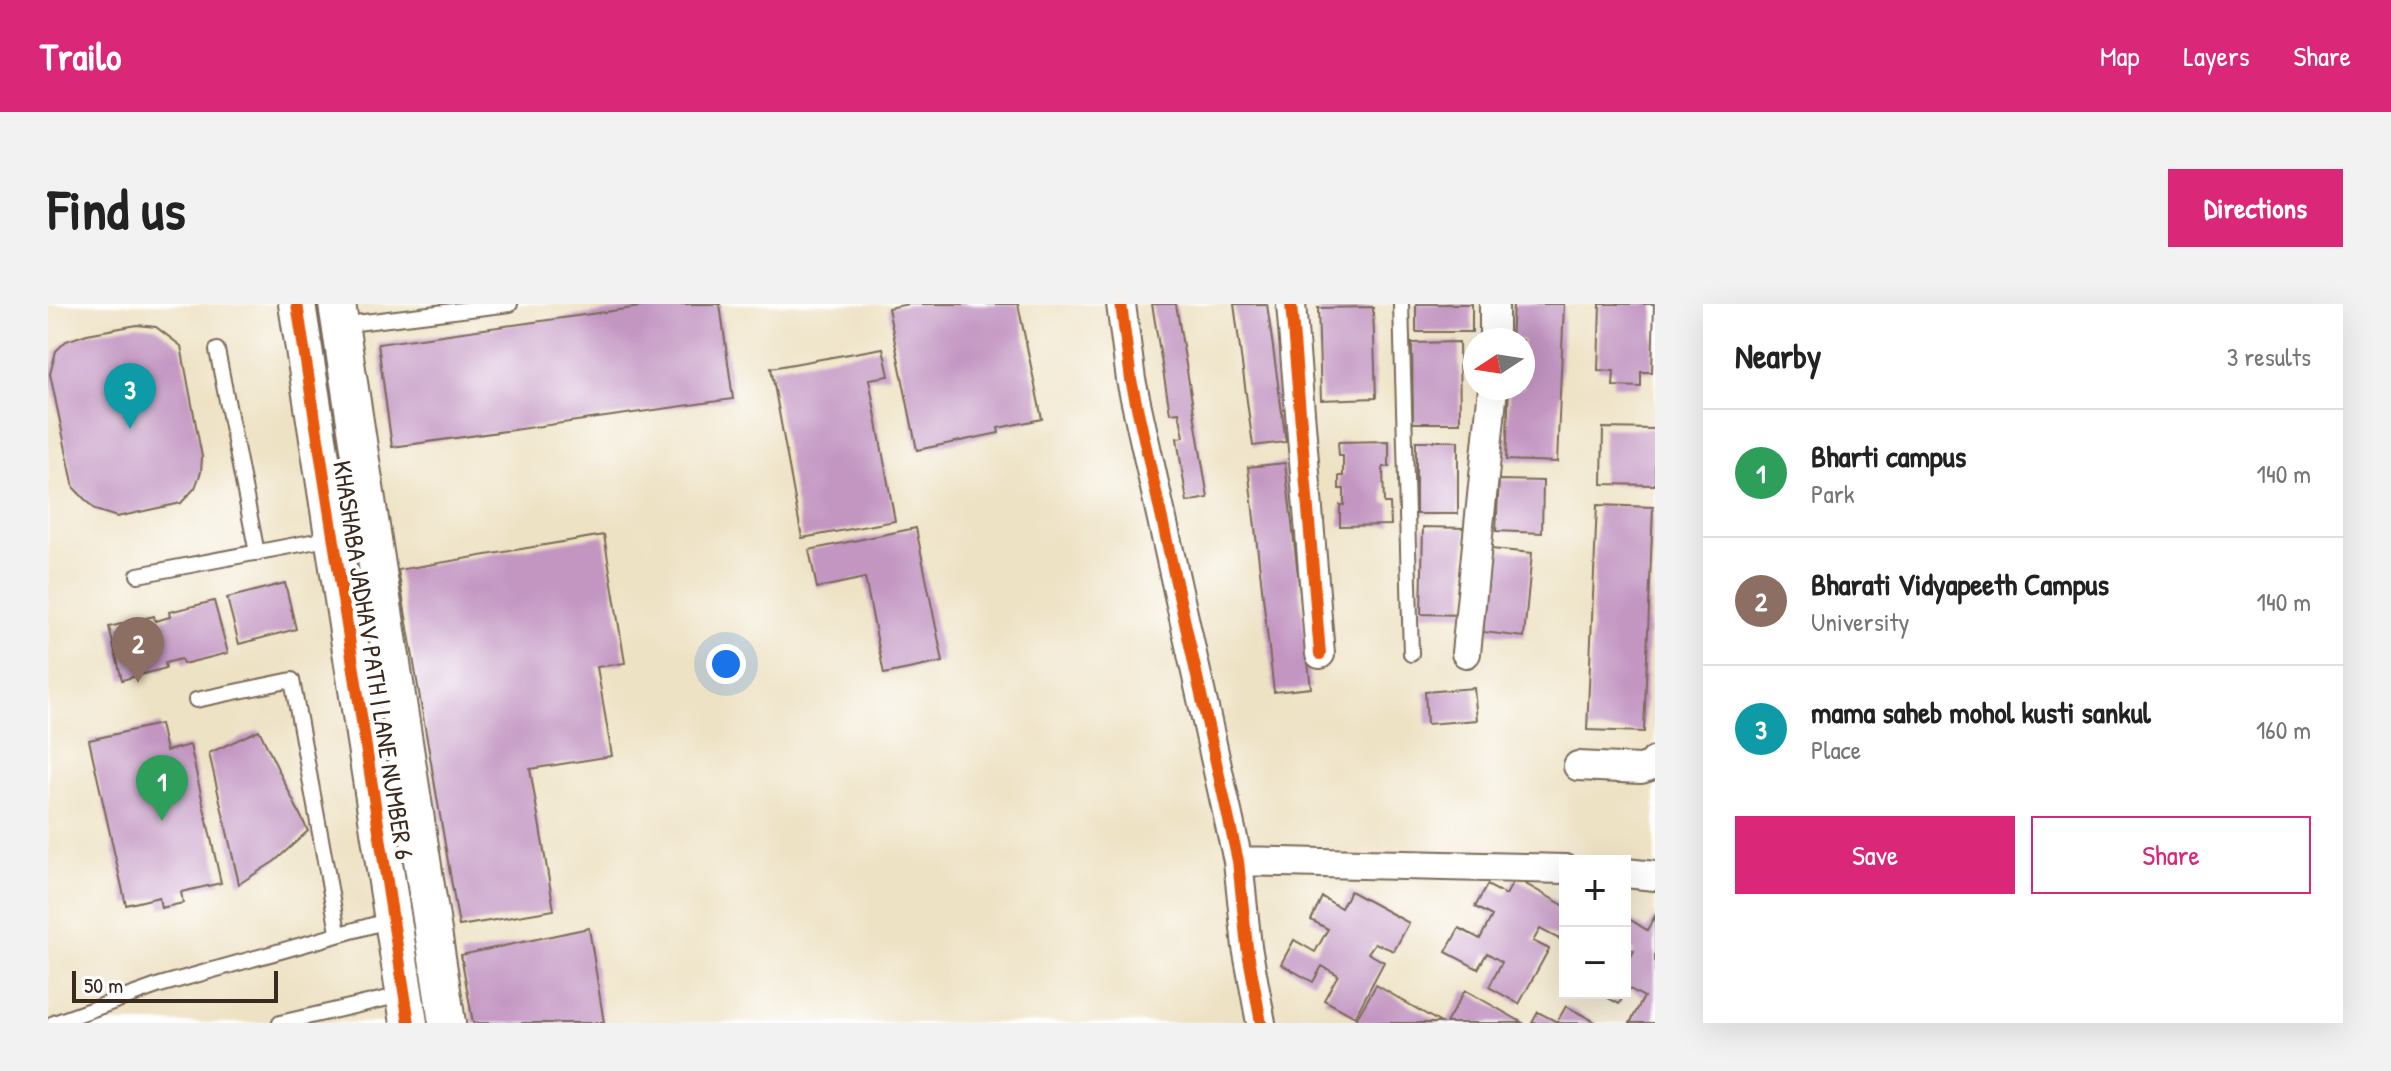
<!DOCTYPE html>
<meta charset="utf-8">
<style>
:root{--surface:#fff;--page:#f2f2f2;--text:#222;--muted:#767676;--line:#e0e0e0;--accent:#db2777}
body{margin:0;font-family:"Patrick Hand",sans-serif;background:var(--page);color:var(--text)}
.controls{position:absolute;right:24px;bottom:24px;display:grid;overflow:hidden;border-radius:0px;box-shadow:0 8px 32px #0002}
.controls button{width:72px;height:72px;display:grid;place-items:center;padding:0;border:0;border-bottom:2px solid var(--line);background:var(--surface);color:var(--text);font:40px sans-serif}
.compass{position:absolute;left:1415px;top:24px;width:72px;height:72px;border-radius:50%;background:var(--surface);box-shadow:0 8px 32px #0002;rotate:258deg}
.scale{position:absolute;left:24px;bottom:20px;width:206px;box-sizing:border-box;padding-left:8px;border:4px solid #3b2a1e;border-top:0;font-size:22px;line-height:28px;white-space:nowrap;color:#3b2a1e;-webkit-text-stroke:6px #fff;paint-order:stroke}
.you{position:absolute;left:678px;top:360px;width:28px;height:28px;margin:-20px;border:6px solid #fff;border-radius:50%;background:#1a73e8;box-shadow:0 0 0 12px #1a73e833}
.badge{display:grid;place-items:center;width:52px;height:52px;border-radius:50%;background:var(--accent);color:#fff;font-size:26px;font-weight:700}
.pin{position:absolute;translate:-50% -66px;filter:drop-shadow(0 2px 4px #0008)}
.pin::after{content:'';position:absolute;top:42px;width:28px;height:24px;background:inherit;clip-path:polygon(0 0,100% 0,50% 100%)}
.list{margin:0;padding:0;list-style:none}
h2{display:flex;justify-content:space-between;align-items:center;height:104px;margin:0;padding:0 32px;font-size:34px}
h2 small{font-size:26px;font-weight:400;color:var(--muted)}
.list li{display:grid;grid-template-columns:52px 1fr auto;gap:24px;align-items:center;box-sizing:border-box;height:128px;padding:0 32px;border-top:2px solid var(--line)}
.list b{display:block;font-size:30px;white-space:nowrap}
.list p{margin:0;font-size:26px;white-space:nowrap;color:var(--muted)}
.list em{font-size:26px;font-style:normal;color:var(--muted)}
.actions{display:flex;gap:16px;padding:24px 32px}
.actions a{flex:1;padding:18px 0;border:2px solid var(--accent);border-radius:0px;text-align:center;font-size:28px;color:var(--accent)}
.actions .main{background:var(--accent);color:#fff}
.map{position:relative;flex:none;width:1607px;height:719px;overflow:hidden;border-radius:0px}
header{display:flex;align-items:center;gap:48px;box-sizing:border-box;height:112px;padding:0 40px;background:var(--accent);color:#fff}
header strong{font-size:38px}
nav{display:flex;gap:44px;margin-inline-start:auto;font-size:28px}
.intro{display:flex;align-items:center;justify-content:space-between;box-sizing:border-box;height:192px;padding:0 48px}
h1{margin:0;font-size:56px}
.button{padding:20px 36px;border-radius:0px;background:var(--accent);color:#fff;font-size:28px;font-weight:700}
main{display:flex;gap:48px;padding:0 48px}
aside{flex:1;background:var(--surface);border-radius:0px;box-shadow:0 8px 32px #0002}
.map>svg:first-child{display:block}
.building{fill:#c396c2}
.lines{fill:none;stroke-linecap:round;stroke-linejoin:round}
.service-casing{stroke:#7a6a58;stroke-width:18}
.minor-casing{stroke:#7a6a58;stroke-width:32}
.tertiary-casing{stroke:#7a6a58;stroke-width:40}
.service{stroke:#fff;stroke-width:14}
.minor{stroke:#fff;stroke-width:28}
.tertiary{stroke:#fff;stroke-width:36}
.cycleway-casing{stroke:#fff;stroke-width:17}
.cycleway{stroke:#e8590c;stroke-width:12}
.labels{text-anchor:middle;dominant-baseline:central;stroke-width:8;stroke-linejoin:round;paint-order:stroke}
.street-label{font-size:26px;fill:#3b2a1e;stroke:#fff}
</style>
<header>
<strong>Trailo</strong>
<nav><a>Map</a><a>Layers</a><a>Share</a></nav>
</header>
<div class="intro"><h1>Find us</h1><a class="button">Directions</a></div>
<main>
<div class="map">
<svg width="1607" height="719" viewBox="0 0 1607 719">
<rect width="100%" height="100%" fill="#fff"/>
<filter id="ink" filterUnits="userSpaceOnUse"><feTurbulence type="fractalNoise" baseFrequency=".0125" numOctaves="2"/><feDisplacementMap in="SourceGraphic" scale="16" xChannelSelector="R" yChannelSelector="G"/><feConvolveMatrix kernelMatrix="1 2 1 2 8 2 1 2 1" color-interpolation-filters="sRGB"/></filter>
<filter id="wash" filterUnits="userSpaceOnUse"><feTurbulence type="fractalNoise" baseFrequency=".006" numOctaves="4" result="noise"/><feDisplacementMap in="SourceGraphic" scale="32" xChannelSelector="R" yChannelSelector="G"/><feGaussianBlur stdDeviation="1.8" result="paint"/><feColorMatrix in="noise" values="0 0 0 0 0 0 0 0 0 0 0 0 0 0 0 0 0 1.4 0 .05"/><feComposite in="paint" operator="in"/></filter>
<g filter="url(#wash)">
<rect width="100%" height="100%" fill="#eee2c4"/>
<g id="blocks">
<path class="building" d="M613,0H672L685,95L344,143L330,40Z
M861,0H970L994,115L950,124L951,129L869,146L840,4Z
M1104,0H1128L1160,194L1139,198L1129,134L1136,133L1131,108L1122,109Z
M1186,0H1219L1238,138L1205,142Z
M1368,0H1424V28H1368Z
M1465,0H1516L1509,158L1458,156L1461,84H1475V36H1463Z
M1552,0H1606L1604,68H1593V83L1565,82L1566,67L1550,66Z
M1325,3L1328,94L1273,96L1270,4Z
M89,21L108,23L133,42L154,153L153,168L147,184L133,199L69,213L47,206L26,184L2,70L8,47L18,37L39,30Z
M1411,38L1412,119H1365L1364,39Z
M835,44L841,72L821,75L847,217L754,234L723,64Z
M1555,124L1607,125V181L1554,180Z
M1341,137V163H1335L1336,199H1342L1343,221L1292,222V201H1296V185H1291V172H1295V152H1291L1290,138Z
M1368,137H1410V210H1368Z
M1237,159L1263,384L1226,388L1200,163Z
M1451,176L1495,177L1494,229L1448,227Z
M1549,201L1605,203L1596,428L1539,426Z
M1375,223L1418,224L1416,311L1373,310Z
M868,224L895,358L836,370L817,274L769,284L761,246Z
M556,231L577,359L549,363L564,452L482,465L506,606L411,622L350,266Z
M1443,245L1484,249L1476,333L1435,328Z
M237,279L248,325L191,340L179,294Z
M166,297L180,349L135,360L133,355L117,359L118,364L74,376L61,323L106,312L107,317L122,313L121,308Z
M1426,384L1429,416L1379,420L1377,388Z
M112,420L118,447L142,441L173,579L133,588L135,599L113,604L111,593L78,601L41,436Z
M211,426L260,527L227,557L191,580L161,449Z
M1467,574L1517,602V624L1511,635L1492,625L1485,637L1501,645L1471,700L1441,683L1454,658L1439,649L1430,665L1398,648L1411,624L1432,635L1444,612L1427,603L1439,581L1458,591Z
M1302,587L1361,619L1346,647L1327,639L1320,649L1336,658L1307,713L1276,696L1290,671L1274,662L1265,678L1233,660L1246,636L1267,648L1280,625L1263,616L1274,593L1293,604Z
M1607,612V719H1582L1596,693L1580,684L1571,700L1551,689H1577V664L1586,647L1577,642V623L1581,615L1599,626Z
M541,624L556,719H425L413,651Z
M1328,681L1393,719H1306Z
M1417,686L1475,719H1398Z
M1518,702L1549,719H1484L1490,708L1509,718Z"/>
</g>
</g>
<g filter="url(#ink)">
<use href="#blocks" fill-opacity="0" stroke="#7a6a58" stroke-width="2"/>
<g class="lines">
<defs>
<path id="service" d="M1353,0L1363,350
M292,21L462,0
M169,46L209,249
M90,271L284,234
M148,396L244,376L290,628
M6,719L112,681L346,615
M232,719L358,690"/>
<path id="minor" d="M1073,0L1083,76L1190,557L1199,643L1213,719
M1243,0L1272,350
M1446,0V36
M1418,349L1445,84
M1530,462L1593,465L1605,461L1607,457
M1190,557L1517,565
M1577,569L1607,572"/>
<path id="tertiary" d="M249,0L361,719
M289,0L399,719"/>
</defs>
<use href="#service" class="service-casing"/>
<use href="#minor" class="minor-casing"/>
<use href="#tertiary" class="tertiary-casing"/>
<use href="#service" class="service"/>
<use href="#minor" class="minor"/>
<use href="#tertiary" class="tertiary"/>
<defs>
<path id="cycleway" d="M249,0L361,719
M1073,0L1083,76L1190,557L1199,643L1213,719
M1243,0L1272,350"/>
</defs>
<use href="#cycleway" class="cycleway-casing"/>
<use href="#cycleway" class="cycleway"/>
</g>
</g>
<g class="labels">
<g class="street-label">
<text transform="translate(326 356) rotate(81)">KHASHABA JADHAV PATH | LANE NUMBER 6</text>
</g>
</g>
</svg>
<div class="controls">
<button>+</button>
<button>−</button>
</div>
<svg class="compass" viewBox="-18 -18 36 36"><path d="M0-13l5 13h-10z" fill="#e53935"/><path d="M0 13l5-13h-10z" fill="#767676"/></svg>
<div class="scale">50 m</div>
<div class="you"></div>
<div class="pin badge" style="left:114px;top:517px;background:#2e9e5b">1</div>
<div class="pin badge" style="left:90px;top:379px;background:#8d6e63">2</div>
<div class="pin badge" style="left:82px;top:125px;background:#0f9aa8">3</div>
</div>
<aside>
<h2>Nearby<small>3 results</small></h2>
<ul class="list">
<li><span class="badge" style="background:#2e9e5b">1</span><div><b>Bharti campus</b><p>Park</p></div><em>140 m</em></li>
<li><span class="badge" style="background:#8d6e63">2</span><div><b>Bharati Vidyapeeth Campus</b><p>University</p></div><em>140 m</em></li>
<li><span class="badge" style="background:#0f9aa8">3</span><div><b>mama saheb mohol kusti sankul</b><p>Place</p></div><em>160 m</em></li>
</ul>
<div class="actions"><a class="main">Save</a><a>Share</a></div>
</aside>
</main>
